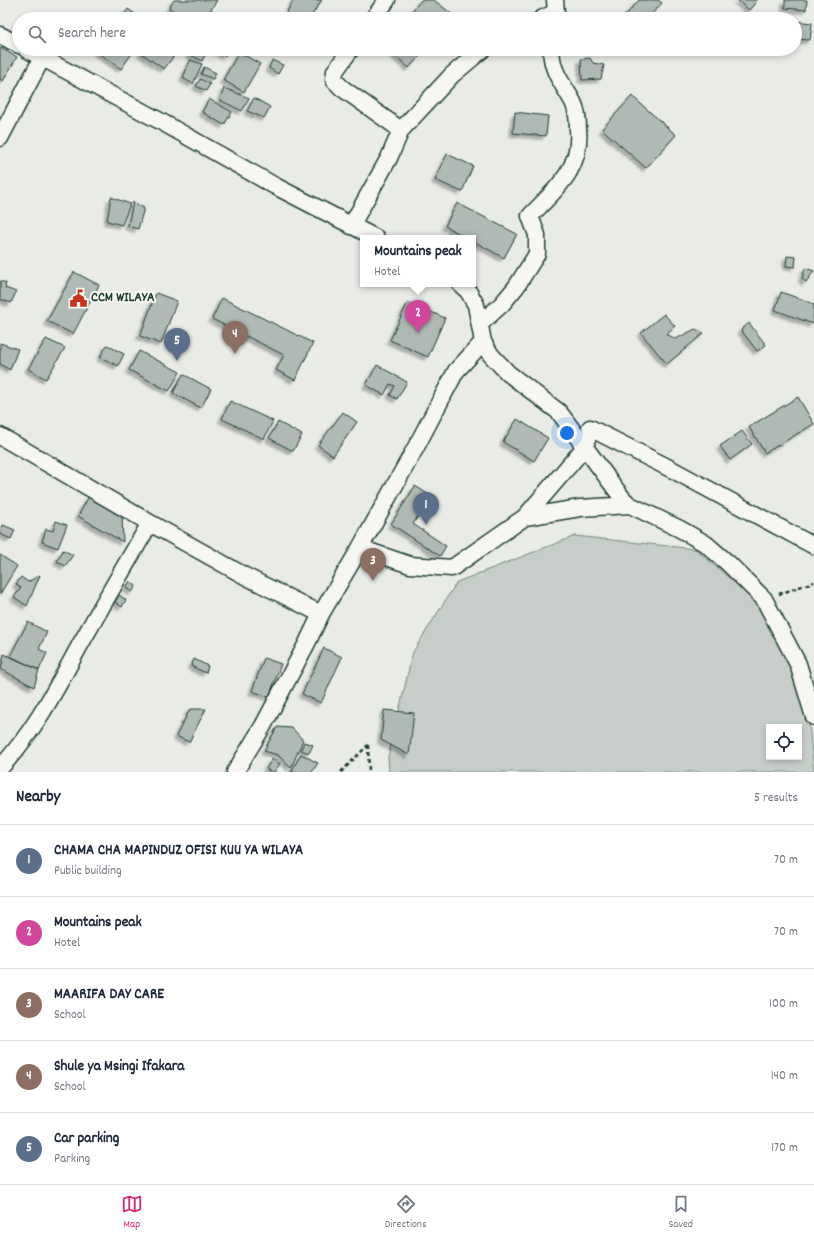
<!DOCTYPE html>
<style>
:root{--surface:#fff;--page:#f6f6f7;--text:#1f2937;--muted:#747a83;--line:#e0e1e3;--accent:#db2777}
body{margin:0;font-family:Dekko,sans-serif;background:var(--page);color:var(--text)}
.controls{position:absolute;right:12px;bottom:12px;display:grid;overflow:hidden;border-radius:0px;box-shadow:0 2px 6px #0003}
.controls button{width:36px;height:36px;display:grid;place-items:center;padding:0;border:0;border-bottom:1px solid var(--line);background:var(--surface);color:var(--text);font:20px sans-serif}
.you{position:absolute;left:567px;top:433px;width:14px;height:14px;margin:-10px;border:3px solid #fff;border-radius:50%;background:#1a73e8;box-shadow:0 0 0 6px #1a73e833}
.badge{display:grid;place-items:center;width:26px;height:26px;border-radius:50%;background:var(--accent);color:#fff;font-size:13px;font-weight:700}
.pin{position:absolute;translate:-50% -33px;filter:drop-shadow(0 1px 2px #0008)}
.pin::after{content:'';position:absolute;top:21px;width:14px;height:12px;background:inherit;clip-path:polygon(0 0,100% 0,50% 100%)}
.popup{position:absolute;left:360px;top:235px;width:116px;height:52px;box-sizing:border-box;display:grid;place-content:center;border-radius:0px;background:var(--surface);filter:drop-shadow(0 1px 3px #0005);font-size:13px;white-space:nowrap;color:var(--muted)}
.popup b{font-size:15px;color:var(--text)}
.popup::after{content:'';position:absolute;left:50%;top:100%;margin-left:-8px;border:8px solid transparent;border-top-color:var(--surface)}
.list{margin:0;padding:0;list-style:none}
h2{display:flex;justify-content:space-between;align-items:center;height:52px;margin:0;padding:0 16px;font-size:17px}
h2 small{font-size:13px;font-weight:400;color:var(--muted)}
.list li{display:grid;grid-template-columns:26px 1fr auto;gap:12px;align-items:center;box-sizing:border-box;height:72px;padding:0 16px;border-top:1px solid var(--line)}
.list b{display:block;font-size:15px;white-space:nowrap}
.list p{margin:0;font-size:13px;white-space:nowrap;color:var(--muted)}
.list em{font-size:13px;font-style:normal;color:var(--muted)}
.icon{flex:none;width:22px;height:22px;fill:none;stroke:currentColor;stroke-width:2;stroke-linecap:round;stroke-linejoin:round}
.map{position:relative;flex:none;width:814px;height:772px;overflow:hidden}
.search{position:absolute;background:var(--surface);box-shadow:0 2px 6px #0003;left:12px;right:12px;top:12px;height:44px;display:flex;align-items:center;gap:10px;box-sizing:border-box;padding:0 14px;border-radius:22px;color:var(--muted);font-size:15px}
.sheet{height:412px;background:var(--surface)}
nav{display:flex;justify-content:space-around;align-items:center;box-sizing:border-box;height:56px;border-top:1px solid var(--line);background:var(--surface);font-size:11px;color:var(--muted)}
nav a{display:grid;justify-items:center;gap:2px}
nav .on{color:var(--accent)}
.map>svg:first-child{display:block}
.garden{fill:#c7cec9;stroke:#73867e;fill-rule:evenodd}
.building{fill:#b0bab5;stroke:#1f3d34;filter:url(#shadow)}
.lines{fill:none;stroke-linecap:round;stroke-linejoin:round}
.minor-casing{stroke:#1f3d34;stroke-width:19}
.path{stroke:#1f3d34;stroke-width:2.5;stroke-dasharray:4 3;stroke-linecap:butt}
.minor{stroke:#f6f6f2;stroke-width:16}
.labels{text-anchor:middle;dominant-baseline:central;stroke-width:4;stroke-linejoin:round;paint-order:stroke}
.poi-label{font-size:14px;font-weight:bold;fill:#1f3d34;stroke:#f6f6f2;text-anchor:start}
</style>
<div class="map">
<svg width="814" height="772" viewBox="0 0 814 772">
<defs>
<filter id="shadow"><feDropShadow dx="-3.5" dy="3.5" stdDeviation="1" flood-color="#0004"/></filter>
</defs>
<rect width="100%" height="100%" fill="#e9ebe7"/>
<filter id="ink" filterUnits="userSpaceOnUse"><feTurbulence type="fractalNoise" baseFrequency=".025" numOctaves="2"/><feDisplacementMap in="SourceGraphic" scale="8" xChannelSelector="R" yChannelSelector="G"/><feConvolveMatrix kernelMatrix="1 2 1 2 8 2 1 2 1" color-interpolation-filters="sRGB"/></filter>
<g filter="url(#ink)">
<path class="garden" d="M575,536L695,549L767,610L806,696L814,772H389L388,757L413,652L457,582ZM769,727H799V757H769Z"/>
<path class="building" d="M174,0H217L205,19H187L169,8Z
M293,0H322L309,19H288L285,16Z
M421,0H434L458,19H423L412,11Z
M639,0H658L662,3L647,19H624L623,18Z
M737,0H757V1L749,10Z
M785,0H807L806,10L785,8Z
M128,9L142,19H120Z
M795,21L812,23L810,40L795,39Z
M0,48L17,57L3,81L0,79Z
M99,49H135L121,69L97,52Z
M144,49H179L164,69L141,53Z
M192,49H201L200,52L205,55L202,61L189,54Z
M215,49H228L225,56Z
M388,49H426L409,68Z
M239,52L260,64L244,92L223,80Z
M590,58L593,63L604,65L601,79L582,80L581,59Z
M190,60L202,64L193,84L183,78Z
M272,60L283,65L278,74L269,68Z
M204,67L216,73L213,79L201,74Z
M200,79L210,84L206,91L196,86Z
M224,88L249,98L242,111L220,100Z
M632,96L676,135L646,168L602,129Z
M254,98L270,107L264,118L247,111Z
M209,99L232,112L224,125L202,112Z
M515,112L548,116L546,136L513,133Z
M447,154L473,166L462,192L435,180Z
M111,197L130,204L122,225L107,221Z
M133,202L144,208L138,229L128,226Z
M457,203L517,234L504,258L473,241V238H467L445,226Z
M787,256L796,257L795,267L786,266Z
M805,268L814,271L806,282L802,279Z
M74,272L99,285L73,334L47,321Z
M0,281L6,283L5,288L16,292L11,303L0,299Z
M781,292L814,304L813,324L775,310Z
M156,293L177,301L161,344L140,336Z
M222,298L313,343L295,380L276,370L284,355L212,319Z
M408,302L445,318L428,357L390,340Z
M664,314L675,326L666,334L676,339L695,329L704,333L667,364L641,333Z
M749,323L766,345L757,351L741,330Z
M46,339L65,348L46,379L28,369Z
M0,343L18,349L10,370L0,364Z
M107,345L124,354L118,366L100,357Z
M139,351L180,372L169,391L129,370Z
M377,365L407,382L397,399L390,395L395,386L390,384L384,395L366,385Z
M183,374L211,389L201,408L173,393Z
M798,397L814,424L765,453L749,427Z
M230,401L273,421L264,439L222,419Z
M343,412L357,422L333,456L318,445Z
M517,419L548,438L534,461L503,442Z
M278,422L302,435L293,451L269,438Z
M742,431L752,444L730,460L720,446Z
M415,486L431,496L413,524L446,546L440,556L391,524Z
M89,496L122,515L123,542L78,516Z
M56,521L67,525L58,548L42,542L46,529L53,531Z
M3,525L15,530L11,539L0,534Z
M63,550L73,555L65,566L57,561Z
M0,555L17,566L0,594Z
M40,575L27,606L14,597L21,588L16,584L21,577L28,582Z
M130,581L136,586L132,592L126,588Z
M119,595L126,600L122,607L115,602Z
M28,622L47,632L39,649L47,653L39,670L10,656Z
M324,648L342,657L321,703L302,694Z
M4,654L39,670L34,687L1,669Z
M264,658L281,664L269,697L252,691Z
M194,659L208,666L206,673L191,666Z
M190,709H206L189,742L176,736Z
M384,710L414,713L409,755L381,740Z
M277,727L292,728L303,740L291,768L278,755L264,751Z
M304,742L313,745L309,753L301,750Z
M301,754L318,763L312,772H291Z
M272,759L280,764L274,772H271L266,769Z"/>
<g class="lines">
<defs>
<path id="minor" d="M373,19L387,0
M541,19L556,12L555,0
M0,35L19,45
M26,49L160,121L275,186L376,238
M351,49L335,71L334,80L342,88L401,130
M0,138L42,58
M351,226L389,158L401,130L452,75L483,49
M460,284L468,291L476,305L483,342L491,355L508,373L559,412L623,499L630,505L680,529L706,544L729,564L764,599L798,664L814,717
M481,323L502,304L516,287L537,254V235L530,216C556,189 582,169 578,129C578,120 577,110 573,102C562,82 552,73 551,49
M0,436L150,523L245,576L321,614
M525,517L580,508L630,505
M360,548L410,565L452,568L525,517L585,447L590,428L673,470L814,546
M0,768C35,731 56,689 80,645C103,604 126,564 150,523
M235,772L263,726L306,645L321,614L360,548L416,447L456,371L483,342"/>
</defs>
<use href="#minor" class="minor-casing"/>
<path class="path" d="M779,594L814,582
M368,745L369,772
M341,772L368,745"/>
<use href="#minor" class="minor"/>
</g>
</g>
<defs>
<symbol id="civic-bare" viewBox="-9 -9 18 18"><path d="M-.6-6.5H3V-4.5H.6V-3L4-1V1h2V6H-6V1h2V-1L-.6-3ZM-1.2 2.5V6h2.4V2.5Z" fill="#c8321e" stroke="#f6f6f2" stroke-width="2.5" paint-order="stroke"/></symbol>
</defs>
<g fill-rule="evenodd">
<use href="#civic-bare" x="66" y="286" width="25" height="25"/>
</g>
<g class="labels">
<g class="poi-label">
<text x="91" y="298">CCM WILAYA</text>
</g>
</g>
</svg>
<div class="controls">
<button><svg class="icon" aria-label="locate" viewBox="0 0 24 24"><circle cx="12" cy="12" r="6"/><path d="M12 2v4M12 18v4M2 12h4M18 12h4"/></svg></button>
</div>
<div class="you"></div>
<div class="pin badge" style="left:426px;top:525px;background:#5c6f8a">1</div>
<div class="pin badge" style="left:418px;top:333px;background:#d1479c">2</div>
<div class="popup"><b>Mountains peak</b>Hotel</div>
<div class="pin badge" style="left:373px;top:581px;background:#8d6e63">3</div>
<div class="pin badge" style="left:235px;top:354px;background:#8d6e63">4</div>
<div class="pin badge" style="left:177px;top:361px;background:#5c6f8a">5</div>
<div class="search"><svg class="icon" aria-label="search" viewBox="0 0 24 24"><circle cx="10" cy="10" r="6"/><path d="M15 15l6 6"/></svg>Search here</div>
</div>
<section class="sheet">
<h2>Nearby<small>5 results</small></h2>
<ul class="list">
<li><span class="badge" style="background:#5c6f8a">1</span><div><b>CHAMA CHA MAPINDUZ OFISI KUU YA WILAYA</b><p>Public building</p></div><em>70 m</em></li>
<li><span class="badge" style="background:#d1479c">2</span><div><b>Mountains peak</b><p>Hotel</p></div><em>70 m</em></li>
<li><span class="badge" style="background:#8d6e63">3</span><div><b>MAARIFA DAY CARE</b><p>School</p></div><em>100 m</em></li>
<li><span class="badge" style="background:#8d6e63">4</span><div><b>Shule ya Msingi Ifakara</b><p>School</p></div><em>140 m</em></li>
<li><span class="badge" style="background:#5c6f8a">5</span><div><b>Car parking</b><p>Parking</p></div><em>170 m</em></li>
</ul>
</section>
<nav>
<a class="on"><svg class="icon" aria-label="map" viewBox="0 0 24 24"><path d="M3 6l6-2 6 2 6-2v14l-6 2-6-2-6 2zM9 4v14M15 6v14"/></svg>Map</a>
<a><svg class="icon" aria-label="directions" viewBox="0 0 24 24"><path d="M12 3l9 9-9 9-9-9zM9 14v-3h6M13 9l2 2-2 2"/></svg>Directions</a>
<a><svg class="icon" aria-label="saved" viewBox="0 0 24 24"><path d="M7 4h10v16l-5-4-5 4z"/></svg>Saved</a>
</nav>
